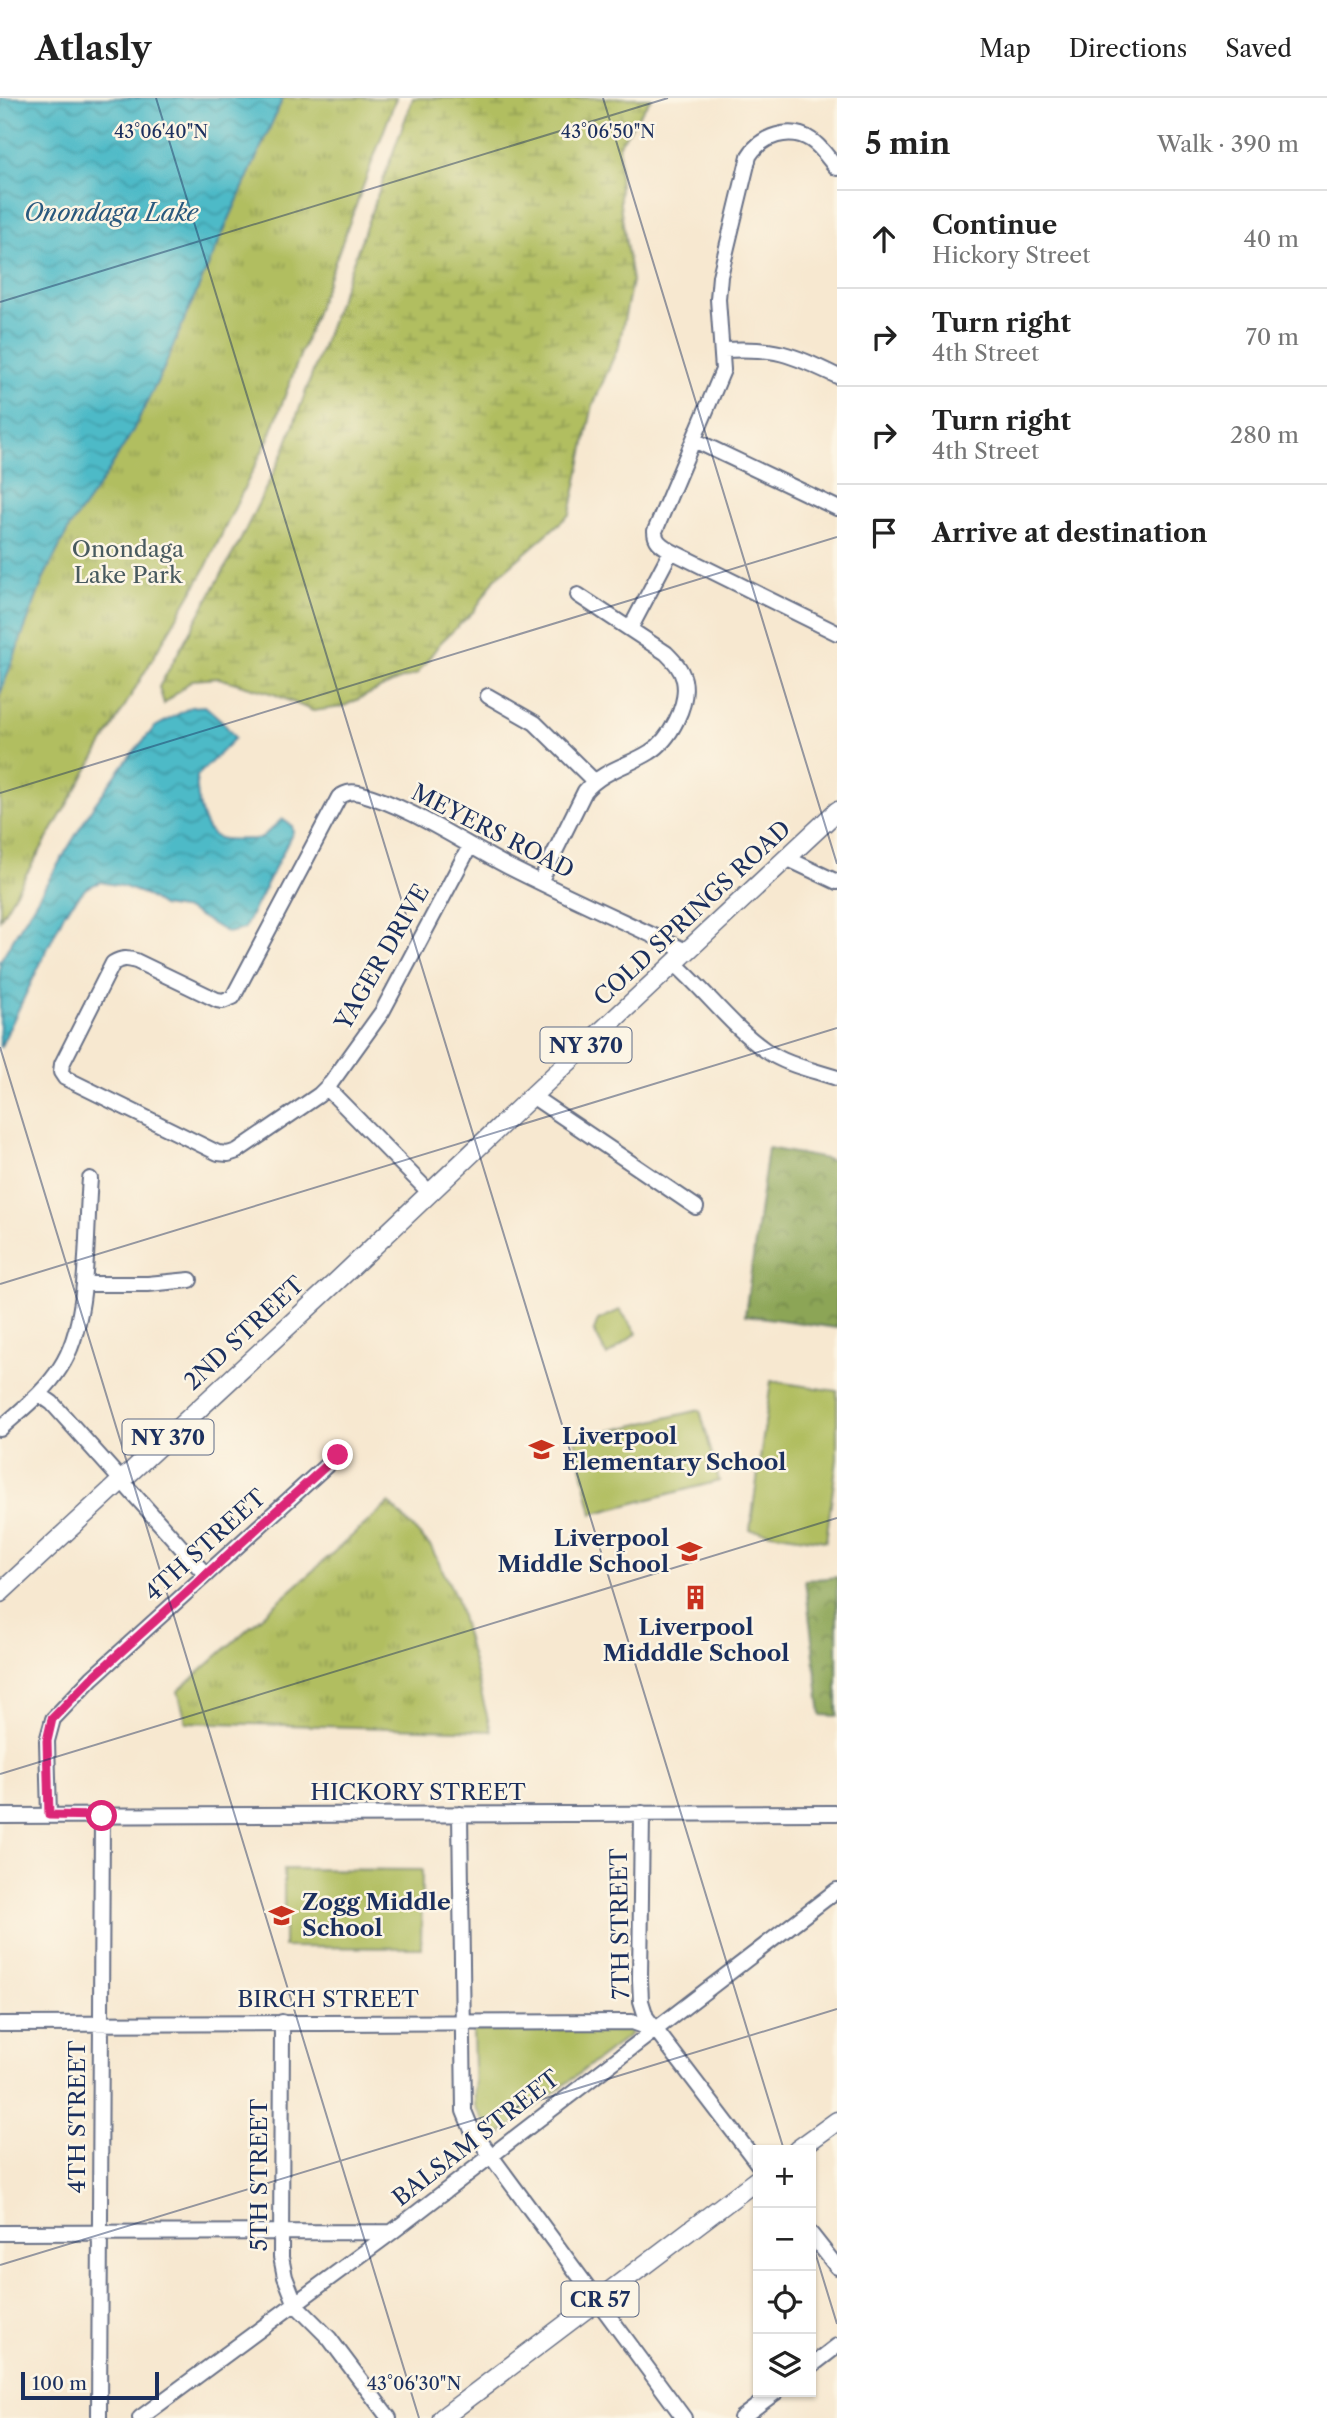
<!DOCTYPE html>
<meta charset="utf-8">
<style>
:root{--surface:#fff;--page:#f2f2f2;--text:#222;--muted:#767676;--line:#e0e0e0}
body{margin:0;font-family:"Libre Caslon Text",serif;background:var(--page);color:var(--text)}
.controls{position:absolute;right:21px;bottom:21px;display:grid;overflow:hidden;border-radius:0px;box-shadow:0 2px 5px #0004}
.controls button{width:63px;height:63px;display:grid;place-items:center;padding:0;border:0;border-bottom:2px solid var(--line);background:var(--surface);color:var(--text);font:35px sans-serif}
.scale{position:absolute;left:21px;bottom:18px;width:138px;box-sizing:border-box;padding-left:7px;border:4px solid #1b2f5e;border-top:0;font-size:19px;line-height:24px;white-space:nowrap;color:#1b2f5e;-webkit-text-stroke:5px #fcf5e5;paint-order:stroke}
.stop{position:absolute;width:21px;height:21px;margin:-16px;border:5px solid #db2777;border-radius:50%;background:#fff}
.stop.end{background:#db2777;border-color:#fff;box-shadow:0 2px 7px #0008}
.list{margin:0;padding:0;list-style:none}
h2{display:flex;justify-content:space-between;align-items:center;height:91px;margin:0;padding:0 28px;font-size:30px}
h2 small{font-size:23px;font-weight:400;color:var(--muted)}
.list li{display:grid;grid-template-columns:46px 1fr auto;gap:21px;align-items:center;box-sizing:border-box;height:98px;padding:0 28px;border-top:2px solid var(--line)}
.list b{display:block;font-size:26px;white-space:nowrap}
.list p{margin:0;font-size:23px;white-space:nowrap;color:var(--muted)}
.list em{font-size:23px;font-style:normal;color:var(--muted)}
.icon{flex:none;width:38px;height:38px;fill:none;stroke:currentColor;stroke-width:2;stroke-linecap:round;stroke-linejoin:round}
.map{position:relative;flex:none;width:837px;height:2320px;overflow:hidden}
header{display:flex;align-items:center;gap:42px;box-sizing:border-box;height:98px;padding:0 35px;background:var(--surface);border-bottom:2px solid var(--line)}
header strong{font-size:33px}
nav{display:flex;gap:38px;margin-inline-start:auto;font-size:24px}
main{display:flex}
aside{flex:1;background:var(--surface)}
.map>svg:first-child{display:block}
.grass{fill:#b1be60;stroke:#66765f;stroke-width:2}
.forest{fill:url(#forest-crowns);stroke:#546a5a;stroke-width:2}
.wetland{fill:url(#wetland-marsh);stroke:#66765f;stroke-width:2}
.park{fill:url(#park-tufts);stroke:#66765f;stroke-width:2}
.water{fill:url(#water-waves);stroke:#347492;stroke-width:2}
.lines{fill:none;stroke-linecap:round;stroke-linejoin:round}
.minor-casing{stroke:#687086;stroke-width:18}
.major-casing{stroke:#687086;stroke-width:21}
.minor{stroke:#fff;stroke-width:14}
.major{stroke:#fff;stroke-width:18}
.route{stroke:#db2777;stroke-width:9}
.ticks{fill:none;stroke:#1b2f5e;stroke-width:2;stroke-opacity:0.45}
.labels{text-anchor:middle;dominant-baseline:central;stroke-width:5;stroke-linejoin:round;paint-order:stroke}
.shield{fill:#fcf5e5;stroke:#5e6a86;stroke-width:2}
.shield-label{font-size:21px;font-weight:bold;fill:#1b2f5e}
.park-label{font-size:23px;fill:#485a5f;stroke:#fcf5e5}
.street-label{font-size:23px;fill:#1b2f5e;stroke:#fcf5e5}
.poi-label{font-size:23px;font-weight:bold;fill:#1b2f5e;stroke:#fcf5e5;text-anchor:start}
.water-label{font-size:24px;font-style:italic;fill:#2a597e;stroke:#fcf5e5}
.ticks-label{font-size:18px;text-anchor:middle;fill:#1b2f5e;stroke:#fcf5e5;stroke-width:5;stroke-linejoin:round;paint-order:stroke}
</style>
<header>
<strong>Atlasly</strong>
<nav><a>Map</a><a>Directions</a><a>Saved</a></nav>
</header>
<main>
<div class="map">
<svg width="837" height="2320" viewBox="0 0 837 2320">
<defs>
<pattern id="forest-crowns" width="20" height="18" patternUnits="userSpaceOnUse" patternTransform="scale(1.75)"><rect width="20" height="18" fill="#8ca556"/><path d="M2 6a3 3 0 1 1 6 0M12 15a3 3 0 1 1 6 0" fill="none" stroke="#72874a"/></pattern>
<pattern id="wetland-marsh" width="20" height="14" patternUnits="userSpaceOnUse" patternTransform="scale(1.75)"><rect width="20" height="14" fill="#b1be60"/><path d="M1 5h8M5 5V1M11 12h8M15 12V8" fill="none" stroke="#8f9b52"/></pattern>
<pattern id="park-tufts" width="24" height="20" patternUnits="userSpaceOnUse" patternTransform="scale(1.75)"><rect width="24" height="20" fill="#b1be60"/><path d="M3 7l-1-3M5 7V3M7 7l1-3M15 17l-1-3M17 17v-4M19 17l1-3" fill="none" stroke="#8f9b52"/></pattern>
<pattern id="water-waves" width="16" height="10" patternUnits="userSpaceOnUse" patternTransform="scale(1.75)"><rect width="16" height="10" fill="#4dbac7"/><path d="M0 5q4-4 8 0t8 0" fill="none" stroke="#3f98a5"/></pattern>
</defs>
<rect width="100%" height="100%" fill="#fcf5e5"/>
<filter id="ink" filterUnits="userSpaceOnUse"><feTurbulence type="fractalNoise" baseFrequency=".0143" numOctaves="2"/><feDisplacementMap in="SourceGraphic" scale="14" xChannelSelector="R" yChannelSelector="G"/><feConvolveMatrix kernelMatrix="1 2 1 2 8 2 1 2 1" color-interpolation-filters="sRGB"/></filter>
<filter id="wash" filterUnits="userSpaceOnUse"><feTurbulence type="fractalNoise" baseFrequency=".00686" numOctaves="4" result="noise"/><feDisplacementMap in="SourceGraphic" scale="28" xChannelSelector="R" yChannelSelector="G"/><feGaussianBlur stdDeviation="1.57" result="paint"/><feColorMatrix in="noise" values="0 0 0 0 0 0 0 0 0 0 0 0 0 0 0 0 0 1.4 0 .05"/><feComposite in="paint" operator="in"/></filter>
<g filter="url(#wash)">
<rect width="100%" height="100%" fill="#f7e8d0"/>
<path class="grass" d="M620,1212L637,1235L607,1258L594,1233L598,1222Z
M771,1283L837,1293V1361L826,1443L750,1432Z
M700,1312L719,1383L592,1416L575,1341Z
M284,1771L422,1772L421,1850L284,1849Z
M628,1930L631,1936L495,2040L475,2008L473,1933Z"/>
<path class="forest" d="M768,1050L837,1063V1230L745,1217Z
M837,1479V1618L821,1617L805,1482Z"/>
<path class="wetland" d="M413,0H651L619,47L620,107L632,183L619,247L593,307L570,416L495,481L474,513L441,544L417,576L394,584L342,609L313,613L274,596L219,580L192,582L164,606L159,589L241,441L284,353Z"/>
<path class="park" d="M283,0H396L271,335L204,473L0,821V596L45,477L69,430L104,380L131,336L163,272L188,213Z
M389,1405L431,1449L456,1499L491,1633L186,1624L178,1593Z"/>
<path class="water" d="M0,0H283L188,213L163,272L131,336L104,380L69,430L45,477L0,596Z
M205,608L222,623L235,640L197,678C196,694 201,735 219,740C231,743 247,741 260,741L282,721L292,728L293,734L244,831L228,835L188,812L162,808L144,796L122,788L100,784L86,790L65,814L0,950V863L92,710L128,660L155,629L191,609Z"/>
</g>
<g filter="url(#ink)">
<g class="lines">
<defs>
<path id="minor" d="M837,70C829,62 821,48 811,42C790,28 761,38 749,58L720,178L718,201L723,272L655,433C655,444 662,447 671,453L837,535
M723,252C775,249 791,256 837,278
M694,342L837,410
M630,531L671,453
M488,598L535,625L594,683
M470,748L382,914L331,985L319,997L237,1053L228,1056L218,1055L65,980L61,974L62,966L113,865C122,860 127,860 136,863L217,902L223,903L233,899L339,699C346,695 350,693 359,695C409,708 461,744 507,768C566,798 627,825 686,853
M786,760L837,784
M540,784L585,693C603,672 628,668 650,654C670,642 689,606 684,582C681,570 674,563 666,555L578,497
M674,865C705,892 731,928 765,952C786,967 813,972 837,980
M327,990L430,1095
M532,998L696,1109
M84,1186H148L190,1182
M39,1296L52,1305L206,1477
M0,1331C21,1312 45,1294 60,1270C91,1224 85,1136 90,1081
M642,1715L640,1881L641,1903L646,1919L758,2066
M460,1716L464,2013L471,2030L491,2058L684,2320
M49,1717L47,1643L53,1621L92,1580L338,1357
M0,1718L837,1715
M282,1924L281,2159L285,2179L296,2207L329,2240L389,2320
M0,1926L632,1924L654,1932
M0,2135L392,2134
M811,2136L837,2169
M811,2268L837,2248
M99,2320L102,1718
M140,2320L392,2134L837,1792
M741,2320L776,2294"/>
<path id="major" d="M0,1495L337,1183L532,998L837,713
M797,2052L837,2023
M442,2320L758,2081"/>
</defs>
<use href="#minor" class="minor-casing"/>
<use href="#major" class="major-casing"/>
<use href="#minor" class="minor"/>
<use href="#major" class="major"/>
</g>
</g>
<g class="lines" filter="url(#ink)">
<path class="route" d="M102,1718L49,1717L47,1643L52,1621L92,1580L338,1357"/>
</g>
<path class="ticks" d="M156,0L784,2052M603,0L837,766M0,204L668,0M0,695L837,439M0,949L419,2320M0,1186L837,930M0,1676L837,1420M811,2141L837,2226M0,2167L837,1911"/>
<defs>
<symbol id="school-bare" viewBox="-9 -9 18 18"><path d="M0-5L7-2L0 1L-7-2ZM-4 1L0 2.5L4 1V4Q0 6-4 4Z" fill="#c8321e" stroke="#fcf5e5" stroke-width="2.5" paint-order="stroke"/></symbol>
<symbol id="building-bare" viewBox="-9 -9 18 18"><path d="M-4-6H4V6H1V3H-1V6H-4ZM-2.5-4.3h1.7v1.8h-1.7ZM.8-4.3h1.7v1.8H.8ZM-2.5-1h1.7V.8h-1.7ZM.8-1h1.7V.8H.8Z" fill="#c8321e" stroke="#fcf5e5" stroke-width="2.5" paint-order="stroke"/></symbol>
</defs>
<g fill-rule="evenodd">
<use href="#school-bare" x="524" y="1334" width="35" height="35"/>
<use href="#school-bare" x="672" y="1436" width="35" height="35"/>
<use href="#building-bare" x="678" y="1482" width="35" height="35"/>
<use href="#school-bare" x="264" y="1800" width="35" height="35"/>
</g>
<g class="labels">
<g class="shield">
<rect x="540.5" y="929.5" width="91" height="35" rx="5"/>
<rect x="122.5" y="1321.5" width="91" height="35" rx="5"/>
<rect x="561.5" y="2183.5" width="77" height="35" rx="5"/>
</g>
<g class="shield-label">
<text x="586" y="947">NY 370</text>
<text x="168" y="1339">NY 370</text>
<text x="600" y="2201">CR 57</text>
</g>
<g class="park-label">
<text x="128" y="451">Onondaga<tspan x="128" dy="26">Lake Park</tspan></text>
</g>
<g class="street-label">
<text transform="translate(493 733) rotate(27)">MEYERS ROAD</text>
<text transform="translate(692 815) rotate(-43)">COLD SPRINGS ROAD</text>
<text transform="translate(382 859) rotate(-60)">YAGER DRIVE</text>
<text transform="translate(244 1235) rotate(-43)">2ND STREET</text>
<text transform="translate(205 1447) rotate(-42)">4TH STREET</text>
<text x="418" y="1694">HICKORY STREET</text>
<text transform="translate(620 1826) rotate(-91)">7TH STREET</text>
<text x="328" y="1901">BIRCH STREET</text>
<text transform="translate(77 2019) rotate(-90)">4TH STREET</text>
<text transform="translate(476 2040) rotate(-38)">BALSAM STREET</text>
<text transform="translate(259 2077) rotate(-90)">5TH STREET</text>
</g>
<g class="poi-label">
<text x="562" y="1338">Liverpool<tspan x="562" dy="26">Elementary School</tspan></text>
<text x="669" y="1440" text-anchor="end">Liverpool<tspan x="669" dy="26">Middle School</tspan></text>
<text x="696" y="1529" text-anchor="middle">Liverpool<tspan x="696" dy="26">Midddle School</tspan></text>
<text x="302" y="1804">Zogg Middle<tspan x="302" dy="26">School</tspan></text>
</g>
<g class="water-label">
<text x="111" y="114">Onondaga Lake</text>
</g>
</g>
<g class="ticks-label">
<text x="161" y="40">43°06'40"N</text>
<text x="608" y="40">43°06'50"N</text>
<text x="414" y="2292">43°06'30"N</text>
</g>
</svg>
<div class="controls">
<button>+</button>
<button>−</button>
<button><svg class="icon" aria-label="locate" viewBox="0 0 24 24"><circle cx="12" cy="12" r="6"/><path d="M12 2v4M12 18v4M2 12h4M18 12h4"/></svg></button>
<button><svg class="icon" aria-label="layers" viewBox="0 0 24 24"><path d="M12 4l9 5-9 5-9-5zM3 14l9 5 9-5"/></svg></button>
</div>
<div class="scale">100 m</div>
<div class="stop" style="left:102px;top:1718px"></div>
<div class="stop end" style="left:338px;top:1357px"></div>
</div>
<aside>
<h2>5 min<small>Walk · 390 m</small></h2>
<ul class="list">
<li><svg class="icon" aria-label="ahead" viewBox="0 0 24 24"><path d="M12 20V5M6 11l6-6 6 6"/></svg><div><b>Continue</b><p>Hickory Street</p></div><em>40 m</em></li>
<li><svg class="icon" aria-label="right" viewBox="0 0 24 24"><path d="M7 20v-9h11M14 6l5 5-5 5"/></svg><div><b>Turn right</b><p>4th Street</p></div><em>70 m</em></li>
<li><svg class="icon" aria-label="right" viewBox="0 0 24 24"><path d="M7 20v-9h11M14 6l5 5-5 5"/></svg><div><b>Turn right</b><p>4th Street</p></div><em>280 m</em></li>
<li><svg class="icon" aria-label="arrive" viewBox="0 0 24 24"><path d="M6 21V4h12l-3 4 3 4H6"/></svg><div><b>Arrive at destination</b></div></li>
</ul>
</aside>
</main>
